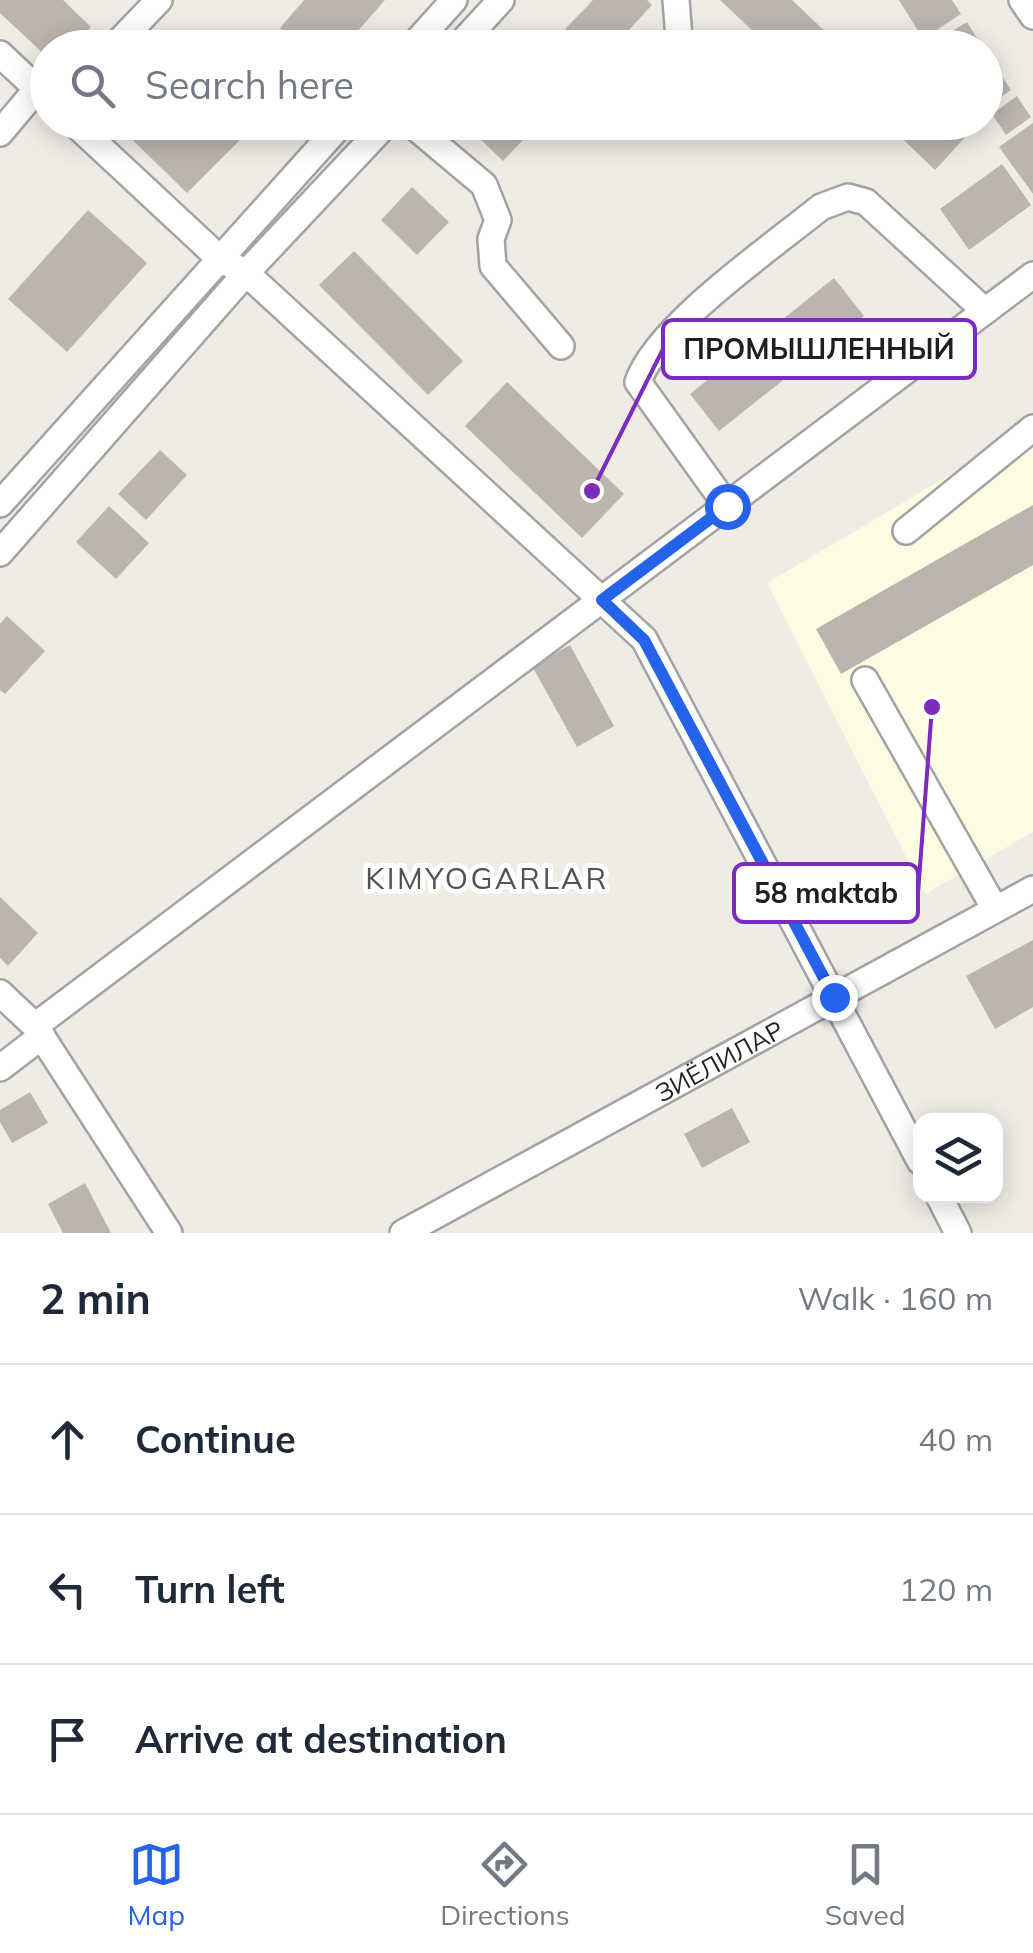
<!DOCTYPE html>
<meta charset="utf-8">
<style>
:root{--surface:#fff;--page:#f6f6f7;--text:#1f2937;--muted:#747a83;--line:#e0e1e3;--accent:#2563eb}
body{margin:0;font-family:Mulish,sans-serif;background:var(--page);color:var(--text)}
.controls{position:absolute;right:30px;bottom:30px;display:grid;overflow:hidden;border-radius:20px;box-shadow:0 5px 25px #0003}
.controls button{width:90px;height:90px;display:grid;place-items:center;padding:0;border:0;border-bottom:2px solid var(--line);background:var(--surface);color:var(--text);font:50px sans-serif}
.stop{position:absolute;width:30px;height:30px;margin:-22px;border:8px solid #2563eb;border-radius:50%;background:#fff}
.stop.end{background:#2563eb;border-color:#fff;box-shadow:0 2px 10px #0008}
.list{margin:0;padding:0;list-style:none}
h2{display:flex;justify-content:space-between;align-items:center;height:130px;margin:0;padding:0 40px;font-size:42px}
h2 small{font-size:32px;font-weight:400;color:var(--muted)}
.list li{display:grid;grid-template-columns:65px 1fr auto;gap:30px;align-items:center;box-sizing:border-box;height:150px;padding:0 40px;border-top:2px solid var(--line)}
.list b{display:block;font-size:38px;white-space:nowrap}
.list em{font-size:32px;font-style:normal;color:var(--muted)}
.icon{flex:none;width:55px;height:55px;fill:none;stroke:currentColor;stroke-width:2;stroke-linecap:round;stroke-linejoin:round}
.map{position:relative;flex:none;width:1033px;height:1233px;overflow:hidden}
.search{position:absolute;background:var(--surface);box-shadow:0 5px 25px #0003;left:30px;right:30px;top:30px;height:110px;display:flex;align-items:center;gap:25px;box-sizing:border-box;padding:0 35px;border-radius:55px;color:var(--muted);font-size:38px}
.sheet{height:580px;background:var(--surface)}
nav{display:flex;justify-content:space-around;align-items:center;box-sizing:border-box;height:140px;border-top:2px solid var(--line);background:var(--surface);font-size:28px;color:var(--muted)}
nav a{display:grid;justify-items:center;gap:5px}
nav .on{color:var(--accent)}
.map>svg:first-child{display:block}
.education{fill:#fcfce2}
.building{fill:#bcb5af}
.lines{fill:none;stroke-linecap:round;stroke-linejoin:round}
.minor-casing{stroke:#a3a3a3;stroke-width:30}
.minor{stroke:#fff;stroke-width:25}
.route{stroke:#2563eb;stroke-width:12}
.labels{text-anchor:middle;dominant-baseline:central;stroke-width:10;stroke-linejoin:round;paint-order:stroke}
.street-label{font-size:25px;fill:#1f1f1f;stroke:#fff}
.quarter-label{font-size:30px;letter-spacing:2.5px;fill:#525252;stroke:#fff}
.leader{fill:none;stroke:#7b2cbf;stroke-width:4}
.callout-dot{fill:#7b2cbf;stroke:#fff;stroke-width:4}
.callout{fill:#fff;stroke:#7b2cbf;stroke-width:4}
.callout-label{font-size:28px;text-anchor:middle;font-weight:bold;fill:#1f1f1f}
</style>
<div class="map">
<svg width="1033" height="1233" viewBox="0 0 1033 1233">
<rect width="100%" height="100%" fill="#efece6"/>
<path class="education" d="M1033,426V832L925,894L767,583Z"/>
<path class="building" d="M0,0H63L91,27L71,48H48V58L0,13Z
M304,0H385L343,48H302L280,28Z
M593,0H647L652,5L612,48H547Z
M720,0H792L834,40L827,48H771Z
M899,0H952L961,14L923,39Z
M967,22L983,48H942L937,40Z
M989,57L1011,90L986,107V59Z
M1017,96L1031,117L1006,135L992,114Z
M114,122H175L186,133L196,122H258L187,193Z
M476,122H540L503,161L470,129Z
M885,122H957L969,133L935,170Z
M1033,123V194L999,147Z
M1002,164L1031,205L969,250L940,209Z
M412,187L449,222L417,255L381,220Z
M88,210L147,263L67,352L8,299Z
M354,251L463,361L428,395L319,285Z
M834,278L864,316L719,431L690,394Z
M507,382L624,494L582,538L465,426Z
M160,450L187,475L146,520L118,494Z
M1033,505V565L841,674L816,629Z
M109,506L149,543L116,579L76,542Z
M7,616L45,651L5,694L0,690V624Z
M570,645L614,726L577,747L532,666Z
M0,897L38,933L8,966L0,958Z
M1033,940V1007L995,1029L966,976Z
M30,1092L48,1123L12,1143L0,1122V1110Z
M732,1108L750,1142L702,1168L684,1134Z
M85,1183L111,1233H63L48,1204Z"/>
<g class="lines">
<defs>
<g id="minor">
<path d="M1022,0L1033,16"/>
<path d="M113,48L159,0"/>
<path d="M411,48L454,0"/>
<path d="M457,48L501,0"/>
<path d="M676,48L679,38L676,0"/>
<path d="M0,54L48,99"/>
<path d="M73,122L219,258L246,273L644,639L920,1161"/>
<path d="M409,122L484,185L498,220L491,239L493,266L561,346"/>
<path d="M653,124V122"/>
<path d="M0,133L37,89"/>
<path d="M0,504L343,122"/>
<path d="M727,506L638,382C657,326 772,247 821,207L848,197L866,202L985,311"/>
<path d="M906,531L1033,428"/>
<path d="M0,553L246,273L388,122"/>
<path d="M865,680L995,909"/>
<path d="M0,993L35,1026L169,1233"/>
<path d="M35,1026L1033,275"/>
<path d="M0,1068L42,1036"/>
<path d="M939,1196L958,1233"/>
<path id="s1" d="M403,1233L1033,889"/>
</g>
</defs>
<use href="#minor" class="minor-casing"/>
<use href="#minor" class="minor"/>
</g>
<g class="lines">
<path class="route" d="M727,506L602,600L644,640L834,997"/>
</g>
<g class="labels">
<g class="street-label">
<text stroke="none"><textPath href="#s1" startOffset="360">ЗИЁЛИЛАР</textPath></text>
</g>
<g class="quarter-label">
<text x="487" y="878">KIMYOGARLAR</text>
</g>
</g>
<path class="leader" d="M592 491L663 349M932 707L918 893"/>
<g class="callout-dot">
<circle cx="592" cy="491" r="10"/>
<circle cx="932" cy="707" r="10"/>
</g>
<g class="callout">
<rect x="663" y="320" width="312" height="58" rx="10"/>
<rect x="734" y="864" width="184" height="58" rx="10"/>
</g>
<g class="callout-label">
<text x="819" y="359">ПРОМЫШЛЕННЫЙ</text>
<text x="826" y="903">58 maktab</text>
</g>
</svg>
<div class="controls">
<button><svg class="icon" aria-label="layers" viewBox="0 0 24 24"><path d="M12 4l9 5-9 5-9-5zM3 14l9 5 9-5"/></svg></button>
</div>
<div class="stop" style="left:727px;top:506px"></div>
<div class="stop end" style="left:834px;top:997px"></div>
<div class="search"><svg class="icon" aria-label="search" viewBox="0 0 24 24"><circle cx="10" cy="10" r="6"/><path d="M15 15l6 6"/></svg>Search here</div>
</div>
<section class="sheet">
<h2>2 min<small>Walk · 160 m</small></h2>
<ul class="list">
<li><svg class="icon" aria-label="ahead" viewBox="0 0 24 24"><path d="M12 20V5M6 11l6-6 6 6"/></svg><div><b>Continue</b></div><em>40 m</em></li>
<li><svg class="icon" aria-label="left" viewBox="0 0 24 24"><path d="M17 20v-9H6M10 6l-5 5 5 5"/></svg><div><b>Turn left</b></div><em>120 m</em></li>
<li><svg class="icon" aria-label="arrive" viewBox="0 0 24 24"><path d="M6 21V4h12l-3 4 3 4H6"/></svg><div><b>Arrive at destination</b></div></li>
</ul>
</section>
<nav>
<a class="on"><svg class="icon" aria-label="map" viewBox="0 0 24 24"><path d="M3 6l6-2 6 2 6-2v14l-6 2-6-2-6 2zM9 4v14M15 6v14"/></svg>Map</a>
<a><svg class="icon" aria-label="directions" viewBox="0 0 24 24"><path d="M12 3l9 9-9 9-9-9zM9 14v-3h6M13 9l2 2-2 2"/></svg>Directions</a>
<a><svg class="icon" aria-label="saved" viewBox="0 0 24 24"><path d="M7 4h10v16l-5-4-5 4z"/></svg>Saved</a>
</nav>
